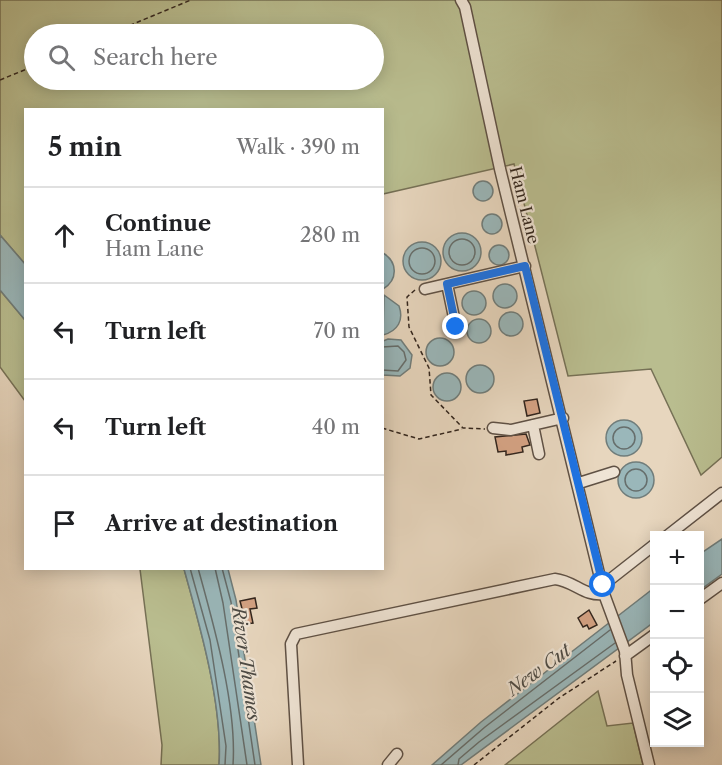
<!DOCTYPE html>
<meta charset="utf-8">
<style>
:root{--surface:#fff;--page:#f2f2f2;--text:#202124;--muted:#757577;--line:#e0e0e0}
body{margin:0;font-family:"Libre Caslon Text",serif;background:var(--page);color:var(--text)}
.controls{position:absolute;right:18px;bottom:18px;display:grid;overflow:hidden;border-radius:0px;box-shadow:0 3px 15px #0003}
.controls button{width:54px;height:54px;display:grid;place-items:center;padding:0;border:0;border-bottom:2px solid var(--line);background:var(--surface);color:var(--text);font:30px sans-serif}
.stop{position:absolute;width:18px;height:18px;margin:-14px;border:4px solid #1a73e8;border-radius:50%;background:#fff}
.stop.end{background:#1a73e8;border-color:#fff;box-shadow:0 2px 6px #0008}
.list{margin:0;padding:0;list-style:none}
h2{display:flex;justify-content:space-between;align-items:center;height:78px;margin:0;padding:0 24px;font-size:26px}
h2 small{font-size:20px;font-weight:400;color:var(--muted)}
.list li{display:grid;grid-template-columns:39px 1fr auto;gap:18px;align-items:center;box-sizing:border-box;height:96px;padding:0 24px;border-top:2px solid var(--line)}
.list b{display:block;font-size:22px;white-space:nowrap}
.list p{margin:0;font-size:20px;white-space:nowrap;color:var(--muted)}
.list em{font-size:20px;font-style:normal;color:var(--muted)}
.icon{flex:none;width:33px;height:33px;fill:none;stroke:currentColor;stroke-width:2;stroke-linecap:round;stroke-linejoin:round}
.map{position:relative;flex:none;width:722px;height:765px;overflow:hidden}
.search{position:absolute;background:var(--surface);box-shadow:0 3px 15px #0003;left:24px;top:24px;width:360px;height:66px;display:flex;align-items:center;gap:15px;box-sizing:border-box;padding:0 21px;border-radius:33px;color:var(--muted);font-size:22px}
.panel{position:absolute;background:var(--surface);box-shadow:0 3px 15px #0003;left:24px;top:108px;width:360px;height:462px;border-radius:0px}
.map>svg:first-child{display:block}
.green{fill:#b9bd8f;stroke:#767156;stroke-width:1.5;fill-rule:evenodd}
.water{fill:#9ab7ba;stroke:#707d7b;stroke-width:1.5}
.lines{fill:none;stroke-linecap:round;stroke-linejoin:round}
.shore{stroke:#666e6c;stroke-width:1.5}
.building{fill:#d4a283;stroke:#32251d;stroke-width:1.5}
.minor-casing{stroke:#5f5145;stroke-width:13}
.path{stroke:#32251d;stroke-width:1.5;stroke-dasharray:4.5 3;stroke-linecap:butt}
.minor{stroke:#efe4d5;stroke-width:10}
.route{stroke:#1a73e8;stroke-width:8}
.labels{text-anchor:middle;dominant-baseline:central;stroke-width:4.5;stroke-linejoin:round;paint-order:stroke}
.street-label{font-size:16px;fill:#32251d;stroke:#efe4d5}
.water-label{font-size:18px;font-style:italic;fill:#4c4a44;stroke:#efe4d5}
</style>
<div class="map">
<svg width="722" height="765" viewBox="0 0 722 765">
<rect width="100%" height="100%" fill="#e7d6be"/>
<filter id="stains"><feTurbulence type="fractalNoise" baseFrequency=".00333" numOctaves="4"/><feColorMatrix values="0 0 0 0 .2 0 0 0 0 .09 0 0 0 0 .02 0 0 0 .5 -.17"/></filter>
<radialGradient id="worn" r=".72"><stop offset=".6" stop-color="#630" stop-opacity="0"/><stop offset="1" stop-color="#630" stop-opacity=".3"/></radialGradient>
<path class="green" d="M0,0H722V457L701,475L651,369L568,376L514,164L383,194L382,110H26L25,264L0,235ZM34,34H374V80H34Z
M0,290L25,320V401L0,367Z
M140,569H184C200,626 223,706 219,765H161L162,745Z
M598,691L607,726L633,723L643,765H505Z"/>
<path class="water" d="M473 191a10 10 0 1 1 20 0a10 10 0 1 1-20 0Z
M482 224a10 10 0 1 1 20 0a10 10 0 1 1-20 0Z
M443 252a19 19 0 1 1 38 0a19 19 0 1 1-38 0Z
M0,235L25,264V320L0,290Z
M403 261a19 19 0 1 1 38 0a19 19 0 1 1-38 0Z
M489 255a10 10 0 1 1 20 0a10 10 0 1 1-20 0Z
M383,253C398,262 398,280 383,289Z
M493 296a12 12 0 1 1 24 0a12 12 0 1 1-24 0Z
M462 303a12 12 0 1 1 24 0a12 12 0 1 1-24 0Z
M384,295L399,306C404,320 398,331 383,335Z
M499 324a12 12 0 1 1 24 0a12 12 0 1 1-24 0Z
M467 331a12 12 0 1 1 24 0a12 12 0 1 1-24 0Z
M426 352a14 14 0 1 1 28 0a14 14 0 1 1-28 0Z
M388,339L401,340L412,355L410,368L400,376L383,375V341Z
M466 379a14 14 0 1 1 28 0a14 14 0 1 1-28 0Z
M433 387a14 14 0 1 1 28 0a14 14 0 1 1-28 0Z
M606 438a18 18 0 1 1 36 0a18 18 0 1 1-36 0Z
M618 480a18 18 0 1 1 36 0a18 18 0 1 1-36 0Z
M722,539V574L700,590V554Z
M184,569H228L236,600L261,765H219C223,706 200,626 184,569Z
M654,588V622L461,765H432L481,722Z"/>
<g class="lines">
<path class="shore" d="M449 252a13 13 0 1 1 26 0a13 13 0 1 1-26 0Z
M409 261a13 13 0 1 1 26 0a13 13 0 1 1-26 0Z
M382,347L398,346L404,352L406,360L398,371L382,370
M613 438a11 11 0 1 1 22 0a11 11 0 1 1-22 0Z
M625 480a11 11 0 1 1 22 0a11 11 0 1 1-22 0Z
M190,568L210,640L226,746L225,765
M198,568C214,626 237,706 233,765
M215,568L223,603L247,765
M222,568L231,602L255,765
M441,765L485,727L610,630
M458,765L459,759L479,742L615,643"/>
</g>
<path class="building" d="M537,399L540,413L527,416L524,401Z
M526,434L530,445L522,447L523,452L506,455V451L498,452L495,437Z
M255,598L257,608L250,609L253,623L246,624L240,601Z
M589,610L597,625L589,629L587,625L583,627L578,618Z"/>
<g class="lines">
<defs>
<path id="minor" d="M461,0L465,7L500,169L604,594L625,651L627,675L649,765
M447,284L456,327
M425,289L525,266
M533,425L539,454
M493,428L511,430L563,418
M579,483L614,472
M667,536L722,493
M603,585L654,545
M700,599L722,583
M625,656L654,635
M298,765L291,644L296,634L555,579C574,581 585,597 604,594
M388,765L397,754"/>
</defs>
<use href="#minor" class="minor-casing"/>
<path class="path" d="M109,34L191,0
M0,80L34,66
M415,290L407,297L409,327L429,368L431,395L463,428L485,429
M382,428L419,439L462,429
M474,765L559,698L616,661"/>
<use href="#minor" class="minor"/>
</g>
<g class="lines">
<path class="route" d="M456,327L447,284L525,266L603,585"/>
</g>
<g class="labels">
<g class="street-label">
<text transform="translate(525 205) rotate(76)">Ham Lane</text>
</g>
<g class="water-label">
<text transform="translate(246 664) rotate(82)">River Thames</text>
<text transform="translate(539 670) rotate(-36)">New Cut</text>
</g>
</g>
<rect width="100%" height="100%" filter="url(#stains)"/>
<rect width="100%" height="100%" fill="url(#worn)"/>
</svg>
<div class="controls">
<button>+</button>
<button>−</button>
<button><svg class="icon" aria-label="locate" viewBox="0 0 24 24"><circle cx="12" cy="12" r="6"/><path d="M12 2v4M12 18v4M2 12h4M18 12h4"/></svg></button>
<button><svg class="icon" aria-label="layers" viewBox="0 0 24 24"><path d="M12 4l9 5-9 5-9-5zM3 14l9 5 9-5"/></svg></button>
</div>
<div class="stop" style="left:603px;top:585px"></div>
<div class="stop end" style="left:456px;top:327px"></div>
<div class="search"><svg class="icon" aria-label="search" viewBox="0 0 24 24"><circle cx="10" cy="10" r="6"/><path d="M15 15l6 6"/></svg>Search here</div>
<section class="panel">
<h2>5 min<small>Walk · 390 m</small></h2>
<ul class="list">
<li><svg class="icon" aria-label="ahead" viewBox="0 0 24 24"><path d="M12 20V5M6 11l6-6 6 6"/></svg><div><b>Continue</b><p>Ham Lane</p></div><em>280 m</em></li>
<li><svg class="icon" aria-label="left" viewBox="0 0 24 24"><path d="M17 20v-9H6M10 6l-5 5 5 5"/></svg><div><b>Turn left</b></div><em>70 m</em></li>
<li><svg class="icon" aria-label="left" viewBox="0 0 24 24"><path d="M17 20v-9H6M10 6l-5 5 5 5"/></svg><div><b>Turn left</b></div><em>40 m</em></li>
<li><svg class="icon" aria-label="arrive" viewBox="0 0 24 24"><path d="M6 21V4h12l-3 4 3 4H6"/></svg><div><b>Arrive at destination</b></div></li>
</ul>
</section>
</div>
